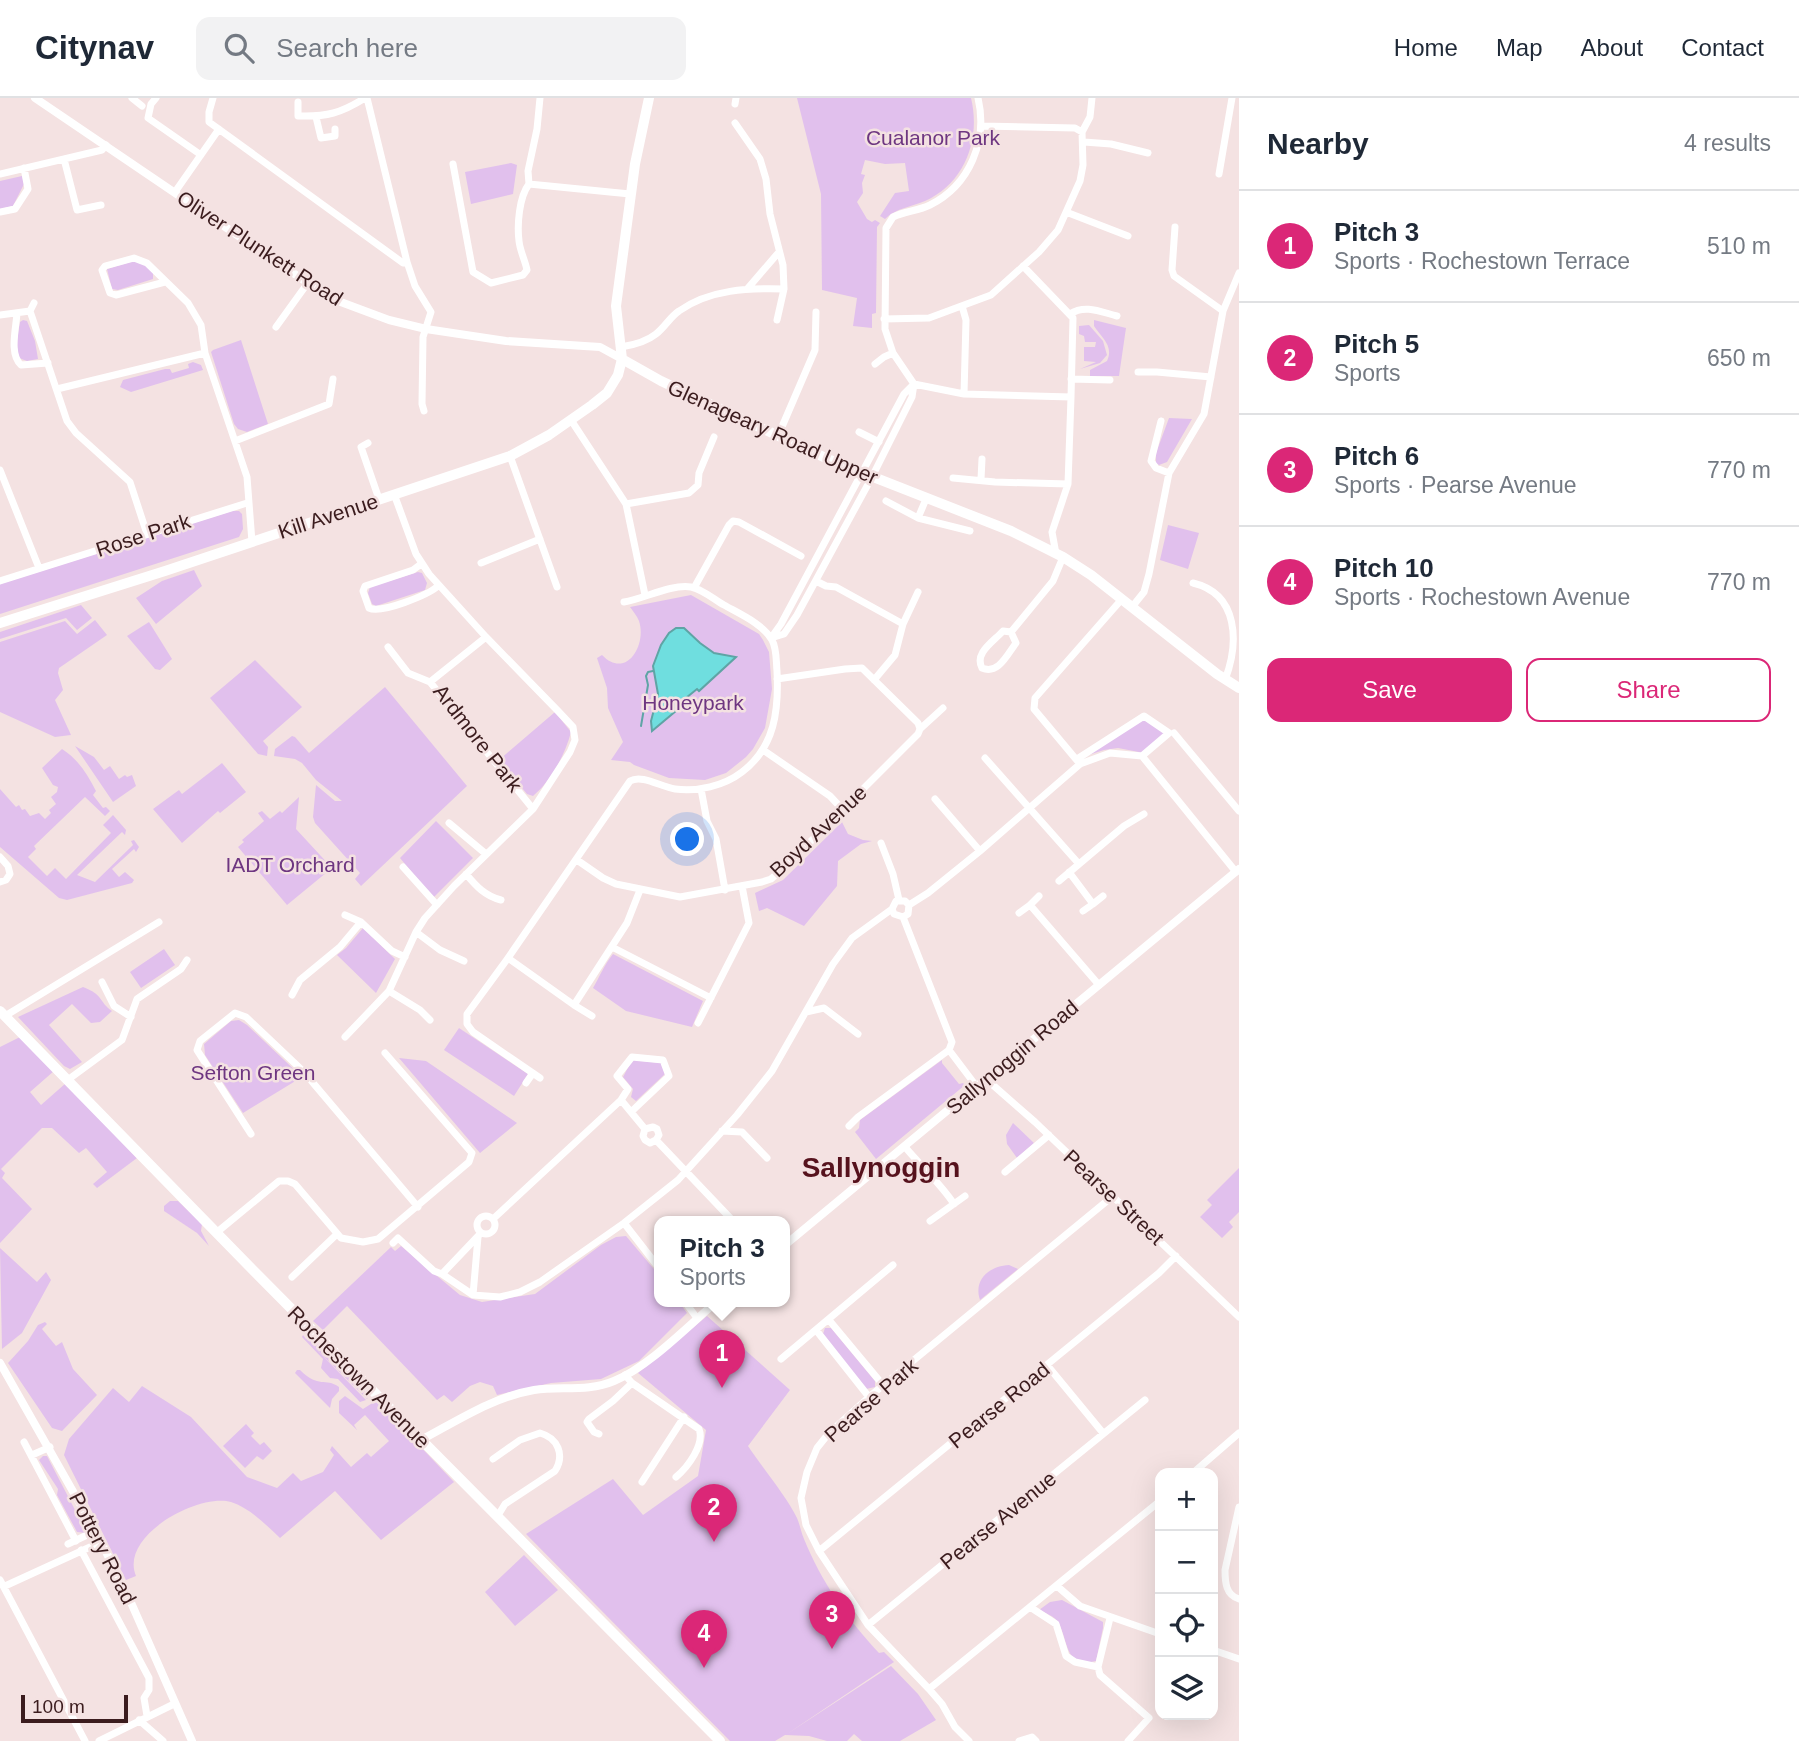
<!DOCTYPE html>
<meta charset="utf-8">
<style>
:root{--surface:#fff;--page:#f2f2f3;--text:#1f2937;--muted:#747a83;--line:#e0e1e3;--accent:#db2777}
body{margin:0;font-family:Arial,sans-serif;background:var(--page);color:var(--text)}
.controls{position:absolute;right:21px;bottom:21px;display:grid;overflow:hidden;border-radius:14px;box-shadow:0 7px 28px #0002}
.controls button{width:63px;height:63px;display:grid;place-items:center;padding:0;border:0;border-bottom:2px solid var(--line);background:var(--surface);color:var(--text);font:35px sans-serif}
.scale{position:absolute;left:21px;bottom:18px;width:107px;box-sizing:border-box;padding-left:7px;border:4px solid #3b1c1e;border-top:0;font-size:19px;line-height:24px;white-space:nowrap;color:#3b1c1e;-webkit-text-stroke:5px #f4e2e2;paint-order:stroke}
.you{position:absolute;left:688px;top:742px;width:24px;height:24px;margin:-18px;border:5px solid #fff;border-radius:50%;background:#1a73e8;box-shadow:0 0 0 10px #1a73e833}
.badge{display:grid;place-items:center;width:46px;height:46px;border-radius:50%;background:var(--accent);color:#fff;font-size:23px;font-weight:700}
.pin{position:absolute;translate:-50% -58px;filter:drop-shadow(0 2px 4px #0008)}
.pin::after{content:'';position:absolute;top:37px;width:24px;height:21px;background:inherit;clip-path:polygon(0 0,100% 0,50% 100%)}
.popup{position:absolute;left:654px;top:1118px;width:136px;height:91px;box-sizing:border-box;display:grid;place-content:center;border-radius:14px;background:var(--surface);filter:drop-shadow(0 2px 5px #0005);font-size:23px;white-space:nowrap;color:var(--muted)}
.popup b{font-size:26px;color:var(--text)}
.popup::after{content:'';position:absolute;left:50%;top:100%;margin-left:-14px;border:14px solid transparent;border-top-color:var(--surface)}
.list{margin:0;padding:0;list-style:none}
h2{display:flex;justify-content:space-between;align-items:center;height:91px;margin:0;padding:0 28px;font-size:30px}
h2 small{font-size:23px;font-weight:400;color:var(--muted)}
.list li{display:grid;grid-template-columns:46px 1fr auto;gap:21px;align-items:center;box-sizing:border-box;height:112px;padding:0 28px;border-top:2px solid var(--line)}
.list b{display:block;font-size:26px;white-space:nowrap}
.list p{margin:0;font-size:23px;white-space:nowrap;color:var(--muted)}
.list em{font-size:23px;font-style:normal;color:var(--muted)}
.actions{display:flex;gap:14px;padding:21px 28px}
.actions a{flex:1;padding:16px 0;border:2px solid var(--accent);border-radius:14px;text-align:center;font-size:24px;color:var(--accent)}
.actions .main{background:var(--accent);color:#fff}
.icon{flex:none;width:38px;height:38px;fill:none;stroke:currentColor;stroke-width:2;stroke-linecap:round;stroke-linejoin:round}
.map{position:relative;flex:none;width:1239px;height:1643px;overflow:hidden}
header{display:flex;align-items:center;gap:42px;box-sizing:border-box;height:98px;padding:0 35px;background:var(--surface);border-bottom:2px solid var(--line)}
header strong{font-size:33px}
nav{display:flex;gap:38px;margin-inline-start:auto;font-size:24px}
.search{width:490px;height:63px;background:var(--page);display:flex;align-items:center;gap:18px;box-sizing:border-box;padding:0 24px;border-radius:14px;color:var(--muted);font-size:26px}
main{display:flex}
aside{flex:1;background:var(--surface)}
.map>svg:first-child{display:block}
.green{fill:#e1c0ed}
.water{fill:#6fdedf;stroke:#5fa4a5;stroke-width:2}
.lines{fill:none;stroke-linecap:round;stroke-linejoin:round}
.stream{stroke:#5fa4a5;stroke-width:2}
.minor{stroke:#fff;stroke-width:7}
.tertiary{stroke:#fff;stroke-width:8}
.secondary{stroke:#fff;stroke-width:10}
.labels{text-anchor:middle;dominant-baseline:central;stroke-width:5;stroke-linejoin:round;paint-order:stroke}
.park-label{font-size:21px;fill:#6e3681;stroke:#f4e2e2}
.street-label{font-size:21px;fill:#3b1c1e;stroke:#f4e2e2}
.district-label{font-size:28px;font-weight:bold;fill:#56121d;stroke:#f4e2e2}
</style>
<header>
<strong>Citynav</strong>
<div class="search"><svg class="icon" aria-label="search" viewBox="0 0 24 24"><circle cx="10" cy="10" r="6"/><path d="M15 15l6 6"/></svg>Search here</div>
<nav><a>Home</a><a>Map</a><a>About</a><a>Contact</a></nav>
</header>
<main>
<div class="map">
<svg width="1239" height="1643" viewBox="0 0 1239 1643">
<rect width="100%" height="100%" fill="#f4e2e2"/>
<path class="green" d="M797,0H971C981,41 965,85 925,103C911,109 896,110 885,121L880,118L895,95L909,93L905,65L885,66L865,62L861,76L865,77L862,85L863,95L857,104L867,121L872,124L875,122L880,125L877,129L876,215L872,216V230L853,228L857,200L822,192L821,96Z
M511,65L517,67L513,96L471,106L465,74Z
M22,78L24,86L13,108L0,111V83Z
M134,163L144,166L153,175V181L118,192L112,191L107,171Z
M23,222L27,223L35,243L38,261L27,263L19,260C15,248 18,237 20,224Z
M1094,222L1126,230L1119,278H1090V272L1107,263C1114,248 1102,240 1094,228Z
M1089,227L1103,243L1107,257L1100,265L1080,271L1096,264L1084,263V249H1095L1096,244H1085L1084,238L1079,236V228Z
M241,242L268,326L247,334L238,331L234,326L211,254L213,252Z
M193,264L201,267L203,272L131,294L120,289L123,282L165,271H170L172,275L189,270L188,266Z
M1169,320L1192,321L1167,364L1159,367L1156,365V355Z
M232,413H239L242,416L243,431L239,439L0,516V486Z
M1168,427L1199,435L1188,471L1160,462Z
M194,472L202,488L156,526L136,500L162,483Z
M418,474L422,475L427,485L425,492L376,508L372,506L368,495L370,489Z
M691,497L759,536L763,542L769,554L772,591L765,630L753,651L746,659L726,675L705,682L669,680L634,667L630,664L611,662L623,644L608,610L607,590L597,560L602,557C626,582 647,547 639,523C637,518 633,513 630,509Z
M81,507L92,520L77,532L66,520L0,541V534Z
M95,522L107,537L59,570L58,575L63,592L55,602L71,637L55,639L0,614V544L65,523L77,536Z
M149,524L172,561L160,572L155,571L127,538Z
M255,562L302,609L263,643L268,649L267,658L258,656L210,600Z
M385,589L467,688L361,788L355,781L360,775L315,725L313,719L316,687L335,703H342L316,682L302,665L295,661L274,658L275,651L292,638L295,639L309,655Z
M555,614L571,634C565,657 551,683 533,698L527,696L499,662Z
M1141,623H1146L1164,635L1144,655L1118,650L1104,652L1082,659Z
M75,648L94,659L104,672L110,668L119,681L125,677L127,679L132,677L136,688L113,704Z
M62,651C79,662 87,676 96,693L93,697L103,710L106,709L110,713L105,718L85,699L34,748L36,751L28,759L47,778L55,770L66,781L111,735L103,727L113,717L126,732L125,737L122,734L77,777L95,784L133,747L131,743L134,742L139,749L136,754L134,751L112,771L119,779L125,774L134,782L132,785L67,802L59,800L0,749V691L16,709L19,707L22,712L25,711L30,718L39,715L45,721L51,715L49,712L56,706L51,699L57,694L58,689L53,687L42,670Z
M222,665L246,694L220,715L218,713L182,745L153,711L179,692L182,696Z
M299,699L296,731L332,770L287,807L238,749L244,744L242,742L264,723L258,715L262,713L270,721L280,713L282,715Z
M436,723L473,760L433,800L400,760Z
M842,724L848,736L863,742L872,743L861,746L838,763L837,788L804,828L767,810L759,813L755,795L783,782Z
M363,830L395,861L376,895L337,857L346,850Z
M164,851L175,867L141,890L130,874Z
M613,856L703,903L692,929L626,913L593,890C600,878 604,867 613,856Z
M83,889C104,897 98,903 112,913L100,924L91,925L72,906L49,927L82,964L70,971L64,968L18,919Z
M239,922L247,927L302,979L243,1015L205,957L204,946L231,923Z
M459,930L528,976L514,998L444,952Z
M20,939L54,973L30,994L41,1007L66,985L137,1060L97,1090L93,1086L107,1074L86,1050L79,1055L52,1030H42L1,1071L5,1075L2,1080L32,1111L0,1145V949Z
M399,960L426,963L517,1025L480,1055Z
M632,962L661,965L665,976L636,1003L631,999L633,991L623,979Z
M942,962V965L959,986L963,985L965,987L876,1061L855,1034L859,1030L860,1022Z
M1013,1025L1034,1045L1017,1060L1007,1046L1006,1037Z
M1239,1070V1114L1229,1124L1233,1129L1222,1140L1200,1119L1212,1107L1207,1102Z
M170,1103H178L202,1126L201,1133L209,1148L197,1135L164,1113V1108Z
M626,1138L659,1177V1204H679L687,1215L639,1263L601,1281L551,1285L497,1297L493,1288L480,1284L470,1288L452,1304L444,1297L437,1302L347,1208L323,1232L313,1223L391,1149L395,1153L401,1148L460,1197L482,1204L535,1196L601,1147L616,1139Z
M0,1150L37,1184L46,1174L51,1182L22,1235L2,1251Z
M1009,1167L1018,1171L980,1202C973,1181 990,1168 1009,1167Z
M707,1218L790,1292L748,1348C762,1369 787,1399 797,1420C800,1427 801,1434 804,1441C821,1483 848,1522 879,1555L884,1554L894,1564L787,1636L891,1568L918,1596L936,1622L900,1643H862L854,1636L847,1643H827L809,1638L785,1637L775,1643H730L526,1436L613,1381L643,1417L698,1378L706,1332L638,1275Z
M45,1224L47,1226L42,1231L56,1248L62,1244L73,1271L97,1297L62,1333L52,1330L8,1265L28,1243L38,1227Z
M307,1230L370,1296L367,1301L312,1247L366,1302L360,1304L338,1281L330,1280L321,1270L323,1261L302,1239L303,1237L306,1241L308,1239L303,1234Z
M825,1230H831L875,1283V1289L866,1291L823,1236Z
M297,1272H300C319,1291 325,1279 339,1289V1293L332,1301L330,1310L295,1275Z
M142,1288L191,1319L247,1379L277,1390L293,1375L301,1383L323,1374L334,1357L330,1352L332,1348L351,1369L367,1355L371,1359L389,1343L365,1317L354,1327L357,1332L339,1315V1303L345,1298L363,1311L374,1304H378L454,1384L381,1442L335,1393L280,1440C266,1427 250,1410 231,1404C198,1395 119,1438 136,1478L126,1482L64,1357L69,1341L113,1290L129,1304Z
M246,1326L254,1335L251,1338L260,1347L264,1344L272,1353L263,1362L257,1358L245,1370L223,1348Z
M43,1358H47L87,1435L77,1434L57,1397L58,1391L39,1362Z
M524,1457L558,1492L515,1528L485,1494Z
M1062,1502L1103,1524V1530L1096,1563C1064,1571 1069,1543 1058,1524C1054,1518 1045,1515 1039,1512L1050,1504Z"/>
<path class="water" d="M684,530L700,545L714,555L736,559L699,593L697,591L681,604L683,607L652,633L651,623L658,596L653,568L661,547L669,535L676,530Z"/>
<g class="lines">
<path class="stream" d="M641,628L648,587L646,578L648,574L653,573"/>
<path class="minor" d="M132,0L142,8
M156,0L151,6L148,20L201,57
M213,0L209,14V24L403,165L407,164
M367,0L407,164L415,188L431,214L423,239L422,306L424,313
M298,4V18C327,19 341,15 365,0
M735,6L736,0
M316,19L321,40L335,38V31
M735,25L760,61L766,81L770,116L783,167L784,191L777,222
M1082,34L1090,19L1092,0
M1084,44L1111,46L1148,55
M64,61L77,112L101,107
M453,66L473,174L491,185L523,177L527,172C525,162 520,153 519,143C517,127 519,99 529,86L528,73L537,31L540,0
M0,76L102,52L106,47
M1219,76L1232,0
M529,86L630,96
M175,94L219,31
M0,114L15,111L28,91L24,70
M1066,114L1128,138
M1175,129L1172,172L1174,178L1223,213
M1023,168L1073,220L1071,299
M165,184L116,197L110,195L102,172L105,168L134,160L147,165L188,205L201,227L205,255L247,379L252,444
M748,190L779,154
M34,205L30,213L67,323L76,335L130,384L147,436
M962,208L966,222L964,296
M17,215C16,231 9,256 21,267L48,265
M1070,216C1085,206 1101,214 1117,218
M0,217L30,213
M884,221L929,220L991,197L1039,154L1058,132L1080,83L1083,67L1082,34L1075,30L982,28
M276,229L307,186
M621,249C634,247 646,244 656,236C665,229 670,219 679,213C710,191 749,190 784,191
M875,266L884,259L893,255
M1138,274H1157L1211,279
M1071,281L1110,282
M914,286L964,296L1071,299L1068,386L1052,434L1056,456
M57,291L205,255
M571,322L626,406L645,497
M1161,323L1151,363L1156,370L1169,375
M859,334L879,344
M778,338L815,252L816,214
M235,343L329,306L333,281
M368,345L361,349L379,401
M510,358L557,489
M0,372L39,470
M953,380L995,384L1068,386
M981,381L982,361
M886,403L918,420L970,433
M626,406L689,395L698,387L699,375L714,339
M918,420L926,401
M481,465L540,441
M421,466L413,472L365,488L363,493L369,510C381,516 428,497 438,488
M0,483L247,405
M816,483L826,488L836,489L903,526
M1193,485C1239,496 1239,545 1225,582
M694,490L729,427L733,423L739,424L801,458
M624,504C644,501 670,486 691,489C702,491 715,502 724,507C740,516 763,526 772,542C777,551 776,563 777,573C779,612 775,649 742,674C724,688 697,694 675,691C661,689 642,676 630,683L508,860L574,907L627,825L640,792
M1132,509L1144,494L1149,476L1169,375L1204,316L1223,213L1239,175
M1011,534L1016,545C1007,557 998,577 982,570C974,555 993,544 1003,533L1011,534L1053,483L1063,459
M486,539L430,584L533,711
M771,540L784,536L797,517L872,379L912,299L914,286L893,255L885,231L886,130L893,119C905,113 918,113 930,107C970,87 988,42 978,0
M771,540L781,526L904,296L914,286
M388,549L408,575L430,584
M874,582L895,557L903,526L918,494
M920,631L943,610
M1174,635L1239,713
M763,652L830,698L843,712
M1142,658L1236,774
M985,660L1079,766
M1077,661L1144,618L1169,635L1142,658
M1080,666L1034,611L1035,600L1122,501
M701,691L707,723L716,741L725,792
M935,701L980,753
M449,725L486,756
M881,745L893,776L899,802
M0,759L8,768L10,776L6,782L0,784
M577,762L603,780L616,786L680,799L762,784L771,781L786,768L918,636L920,631L918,625L862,570L845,571L777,581
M403,769L437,807
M1069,774L1093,806L1083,813
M466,776C476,788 485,798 501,802
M1059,783L1124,728L1144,716
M1093,806L1103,798
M909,807L928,795L980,753L1080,666L1110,655L1142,658
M1030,807L1039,798
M892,811L894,816L903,819L908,816L909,807
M1019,815L1030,807L1099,887
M345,817L361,824L392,853L405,859
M903,819L952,944L949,952L977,989
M416,834L440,852L464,863
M612,849L711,900
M508,860L467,916V926L473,934L540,980
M102,884L114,908L131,919
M389,893L420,912L430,922
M292,897L300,882L340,849L361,824
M574,907L592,918
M806,914L824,910L858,936
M5,918L159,824
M698,925L749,825L742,788
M345,939L389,893L416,834L425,820L454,788L533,711L570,654L575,642L573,629L558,613L486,539L429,476L416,456L394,396
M69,981L122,942L137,901L181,871L187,862
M986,981L1035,1024L1239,1219
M526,985L533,975
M621,1002L628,991L617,978L632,959L663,962L669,978L631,1014
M849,1028L858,1019L949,952
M645,1031L643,1038L645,1042L650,1045L656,1042
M645,1031L653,1029L657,1031L659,1037L656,1042
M722,1033L742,1034L767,1060
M251,1036L197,952L200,943L235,915L246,919L303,973L418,1109
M656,1042L734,1124
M905,1049C921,1068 940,1085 954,1106
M1005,1074L1049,1037
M477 1127a9 9 0 1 1 18 0a9 9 0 1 1-18 0Z
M493,1121L621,1002L645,1031
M930,1123L965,1098
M624,1125L659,1170
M216,1135L279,1083H288L295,1086L341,1140L363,1144L378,1141L469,1064L472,1055L385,955
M481,1135L442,1176L473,1197L500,1199L520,1194L540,1184L624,1125L678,1082L737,1017L772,973L833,866L852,840L892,811L896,803H905L909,807
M393,1145L398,1140L434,1173L442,1176
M292,1179L337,1136
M473,1197L478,1139
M685,1204L697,1220
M829,1222L883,1287
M816,1232L869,1299
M781,1261L893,1167
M1047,1267L1103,1335
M625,1277L632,1285L699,1331C705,1346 688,1369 676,1379
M599,1336L594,1334L587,1324L589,1321L613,1303L632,1285
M24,1344L76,1443
M32,1357L50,1349
M493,1361L520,1342L540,1335C558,1340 565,1357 555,1373L505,1406L497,1419
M1193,1375L1239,1335
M642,1384L684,1319
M1239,1409L1225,1472C1225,1485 1226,1497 1239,1501
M68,1446L85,1438
M81,1452L149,1580V1592L144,1600L147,1618
M819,1453L1159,1175L1176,1158
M0,1482L85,1643
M5,1488L101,1444
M1057,1488L1080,1508L1160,1536
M1030,1509L1056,1526L1066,1558L1075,1564L1098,1569
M1110,1520L1098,1569L1100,1577L1149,1620L1128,1643
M868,1527L1145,1302
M1213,1552L1239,1561
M929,1591L1160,1403
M139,1622L163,1643
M99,1643L174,1606
M969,1643L955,1629L942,1606L929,1591L868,1527L819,1453L806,1427L801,1400L807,1374L817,1350L829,1335L869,1299L1113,1098
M1019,1643L1032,1639L1036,1643"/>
<path class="tertiary" d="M35,0L330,200L389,222L426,231L506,243L600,249L622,261
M785,1147L1239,771
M0,1265L96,1434L129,1500L192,1643
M421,1342C457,1323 493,1299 534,1292C561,1288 588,1294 614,1283C648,1269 687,1229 716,1204"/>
<path class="secondary" d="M622,261L661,283L830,362L1011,433L1063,459L1091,477L1217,576L1239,590
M0,525L165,473L510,358L549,337L592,307L607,295L618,277L622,261L616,208L635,66L649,0
M0,913L249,1168L720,1643"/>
</g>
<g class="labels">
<g class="park-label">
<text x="933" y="39">Cualanor Park</text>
<text x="693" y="604">Honeypark</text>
<text x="290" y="766">IADT Orchard</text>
<text x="253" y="974">Sefton Green</text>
</g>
<g class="street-label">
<text transform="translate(260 150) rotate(33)">Oliver Plunkett Road</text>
<text transform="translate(773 334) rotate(24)">Glenageary Road Upper</text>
<text transform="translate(328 418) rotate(-18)">Kill Avenue</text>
<text transform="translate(143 437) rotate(-18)">Rose Park</text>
<text transform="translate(478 640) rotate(52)">Ardmore Park</text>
<text transform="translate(818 733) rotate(-43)">Boyd Avenue</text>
<text transform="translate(1012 959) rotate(-40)">Sallynoggin Road</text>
<text transform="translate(1114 1099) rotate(43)">Pearse Street</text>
<text transform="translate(359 1279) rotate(45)">Rochestown Avenue</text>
<text transform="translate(871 1302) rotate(-41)">Pearse Park</text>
<text transform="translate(999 1307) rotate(-39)">Pearse Road</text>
<text transform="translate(998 1422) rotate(-39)">Pearse Avenue</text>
<text transform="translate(103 1450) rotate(63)">Pottery Road</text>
</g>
<g class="district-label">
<text x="881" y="1069">Sallynoggin</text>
</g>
</g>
</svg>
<div class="controls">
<button>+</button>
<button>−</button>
<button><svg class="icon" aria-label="locate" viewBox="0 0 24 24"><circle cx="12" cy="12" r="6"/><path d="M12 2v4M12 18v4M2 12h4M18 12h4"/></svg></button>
<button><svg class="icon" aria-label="layers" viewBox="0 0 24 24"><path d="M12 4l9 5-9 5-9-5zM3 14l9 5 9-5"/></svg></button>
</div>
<div class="scale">100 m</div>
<div class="you"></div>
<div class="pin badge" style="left:722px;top:1290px">1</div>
<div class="popup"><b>Pitch 3</b>Sports</div>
<div class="pin badge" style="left:714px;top:1444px">2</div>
<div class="pin badge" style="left:832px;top:1551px">3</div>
<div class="pin badge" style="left:704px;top:1570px">4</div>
</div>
<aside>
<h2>Nearby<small>4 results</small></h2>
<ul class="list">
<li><span class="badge">1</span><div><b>Pitch 3</b><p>Sports · Rochestown Terrace</p></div><em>510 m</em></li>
<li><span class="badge">2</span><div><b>Pitch 5</b><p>Sports</p></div><em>650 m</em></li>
<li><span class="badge">3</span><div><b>Pitch 6</b><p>Sports · Pearse Avenue</p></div><em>770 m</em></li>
<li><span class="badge">4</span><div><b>Pitch 10</b><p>Sports · Rochestown Avenue</p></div><em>770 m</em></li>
</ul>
<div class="actions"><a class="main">Save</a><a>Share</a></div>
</aside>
</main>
